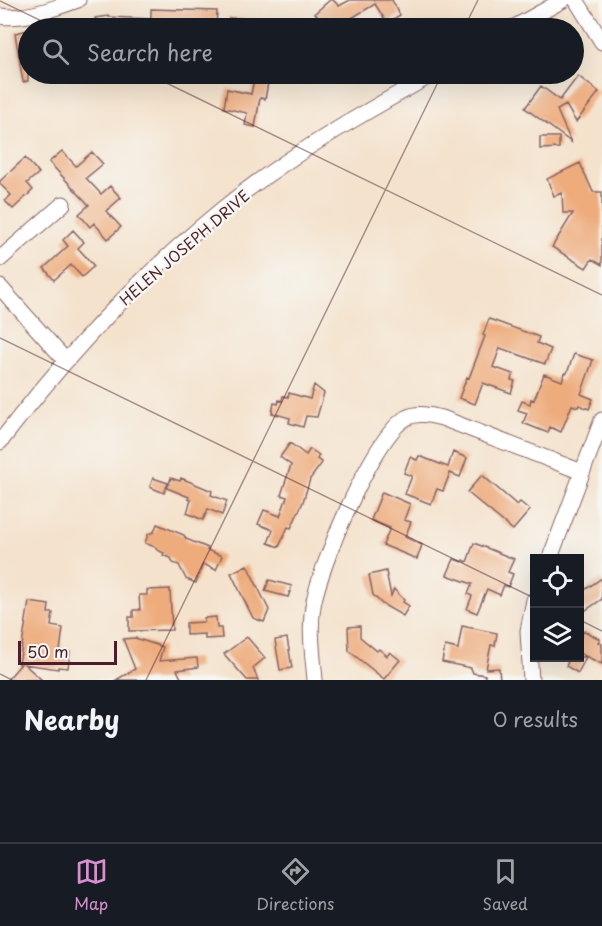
<!DOCTYPE html>
<style>
:root{--surface:#171b24;--page:#242831;--text:#f1f3f6;--muted:#9ea1a6;--line:#363941;--accent:#d690ce}
body{margin:0;font-family:"Playpen Sans",sans-serif;background:var(--page);color:var(--text)}
.controls{position:absolute;right:18px;bottom:18px;display:grid;overflow:hidden;border-radius:0px;box-shadow:0 6px 24px #0002}
.controls button{width:54px;height:54px;display:grid;place-items:center;padding:0;border:0;border-bottom:2px solid var(--line);background:var(--surface);color:var(--text);font:30px sans-serif}
.scale{position:absolute;left:18px;bottom:15px;width:99px;box-sizing:border-box;padding-left:6px;border:3px solid #4a1f2b;border-top:0;font-size:16px;line-height:21px;white-space:nowrap;color:#4a1f2b;-webkit-text-stroke:4px #f6f6f2;paint-order:stroke}
.list{margin:0;padding:0;list-style:none}
h2{display:flex;justify-content:space-between;align-items:center;height:78px;margin:0;padding:0 24px;font-size:26px}
h2 small{font-size:20px;font-weight:400;color:var(--muted)}
.icon{flex:none;width:33px;height:33px;fill:none;stroke:currentColor;stroke-width:2;stroke-linecap:round;stroke-linejoin:round}
.map{position:relative;flex:none;width:602px;height:680px;overflow:hidden}
.search{position:absolute;background:var(--surface);box-shadow:0 6px 24px #0002;left:18px;right:18px;top:18px;height:66px;display:flex;align-items:center;gap:15px;box-sizing:border-box;padding:0 21px;border-radius:33px;color:var(--muted);font-size:22px}
.sheet{height:162px;background:var(--surface)}
nav{display:flex;justify-content:space-around;align-items:center;box-sizing:border-box;height:84px;border-top:2px solid var(--line);background:var(--surface);font-size:16px;color:var(--muted)}
nav a{display:grid;justify-items:center;gap:3px}
nav .on{color:var(--accent)}
.map>svg:first-child{display:block}
.building{fill:#eeab7b}
.lines{fill:none;stroke-linecap:round;stroke-linejoin:round}
.minor-casing{stroke:#866363;stroke-width:17}
.minor{stroke:#fff;stroke-width:15}
.ticks{fill:none;stroke:#4a1f2b;stroke-width:1.5;stroke-opacity:0.45}
.labels{text-anchor:middle;dominant-baseline:central;stroke-width:5;stroke-linejoin:round;paint-order:stroke}
.street-label{font-size:15px;fill:#4a1f2b;stroke:#f6f6f2}
</style>
<div class="map">
<svg width="602" height="680" viewBox="0 0 602 680">
<rect width="100%" height="100%" fill="#f6f6f2"/>
<filter id="ink" filterUnits="userSpaceOnUse"><feTurbulence type="fractalNoise" baseFrequency=".0167" numOctaves="2"/><feDisplacementMap in="SourceGraphic" scale="12" xChannelSelector="R" yChannelSelector="G"/><feConvolveMatrix kernelMatrix="1 2 1 2 8 2 1 2 1" color-interpolation-filters="sRGB"/></filter>
<filter id="wash" filterUnits="userSpaceOnUse"><feTurbulence type="fractalNoise" baseFrequency=".008" numOctaves="4" result="noise"/><feDisplacementMap in="SourceGraphic" scale="24" xChannelSelector="R" yChannelSelector="G"/><feGaussianBlur stdDeviation="1.35" result="paint"/><feColorMatrix in="noise" values="0 0 0 0 0 0 0 0 0 0 0 0 0 0 0 0 0 1.4 0 .05"/><feComposite in="paint" operator="in"/></filter>
<g filter="url(#wash)">
<rect width="100%" height="100%" fill="#f4e2cc"/>
<g id="blocks">
<path class="building" d="M330,0H333L339,6L350,0H392L400,15L387,23L375,4L350,19L353,22L345,28H336L330,21L325,25L315,13Z
M151,9L217,11L216,28H193V26L166,25V28H97L95,18L109,16V17L151,19Z
M229,18L261,20V28H228Z
M28,30V81L23,82L15,33Z
M255,74L265,76L263,82L268,83L265,99L260,98L255,127L245,125L247,113L224,108L227,89L251,94Z
M578,76L599,92L576,122L566,105L557,110L571,142L525,108L541,86L560,100Z
M540,137H559V148L540,149Z
M62,151L76,166L92,152L103,164L86,178L101,194L110,186L121,198L106,211L121,227L108,239L94,223L90,227L79,214L89,205L49,162Z
M25,158L39,173L27,183L33,190L13,209L5,201L11,195L0,184V181Z
M580,163L593,192H602V265L592,259L586,268L552,247L573,213H563L562,193L554,196L547,179Z
M73,230L84,242L78,248L94,266L82,277L71,265L54,280L44,268L68,246L63,240Z
M489,319L539,337L537,343L551,349L545,364L500,348L493,367L513,374L511,380L515,381L511,393L483,383L475,404L459,398L467,377L469,378L485,336L483,335Z
M574,354L593,360L581,394L593,399L589,409L579,405L578,407L572,405L561,432L550,427L548,433L523,423L527,413L518,410L522,401L530,404L531,399L534,400L544,374L562,381L565,373H567Z
M314,385L324,393L317,417L306,416L303,427L289,423L290,418L272,413L274,403L278,404L279,400L282,401L283,396L288,397L289,393L310,399Z
M290,443L306,455L310,449L319,455L317,459L322,463L310,479L303,502L291,528L288,527L279,547L268,543L273,530L258,524L264,510L280,516L287,497L281,495L291,465L280,457Z
M453,452L467,458L460,477L450,473L443,491L437,489L431,504L405,494L412,476L404,473L410,457L417,460L419,456L448,467Z
M482,475L517,505L520,502L530,510L513,530L467,492Z
M153,478L168,483L164,493L150,487Z
M171,478L180,481L181,478L212,491L211,495L227,501L222,515L208,509L203,520L187,513L191,500L188,499L189,497L167,488Z
M382,492L410,504L404,520L411,522L405,537L422,545L417,559L383,545L390,528L371,520Z
M157,524L184,535L186,539L208,548L207,550L222,556L216,570L203,564L196,583L186,579L179,565L173,563L171,558L163,555L164,553L157,550L155,547L145,543L148,534L154,532Z
M474,543L514,559L508,572L513,574L508,587L504,585L500,595L487,589L477,613L467,609L472,596L468,594L472,584L447,575L454,559L462,562L463,560L467,562Z
M247,565L269,610L264,622L253,618L231,573Z
M386,571L391,596L394,589L404,600L403,602L409,606L403,616L382,604L373,595L369,575Z
M602,578V599L586,610L579,601V594Z
M269,580L292,586L288,597L265,591Z
M170,589L172,630L129,631V617H133V610H140L139,595H147V590Z
M29,602L49,605L48,613H53L51,626L63,628L60,651L70,652L68,668L58,667V669L24,664L42,680H7L21,664H19Z
M216,617L217,628H221L222,638L205,639V634L186,635V623L204,622V618Z
M360,626V637L377,651L379,649L387,656L390,652L400,660L384,679L349,651L348,627Z
M462,626L497,633L495,646L491,645L486,669L499,668L500,680H485V675L473,673L471,668L442,662L445,646L458,649Z
M584,631L600,639L598,642L602,644V664L579,653V640Z
M247,637L265,658L253,668L258,680H247L224,654Z
M135,638L163,647L159,661L197,658L198,667L177,670L182,680H116L135,669L123,639Z
M287,638L292,668L280,670L275,640Z
M570,657H586L578,673L566,666Z"/>
</g>
</g>
<g filter="url(#ink)">
<use href="#blocks" fill-opacity="0" stroke="#866363" stroke-width="1.5"/>
<g class="lines">
<defs>
<path id="minor" d="M576,0L602,42
M0,16C26,20 54,8 78,0
M513,28L563,0
M0,259L63,204
M0,287L66,361
M0,442C71,349 152,263 244,192C303,147 369,110 433,74
M550,558L602,420
M315,680C313,656 309,630 313,606C319,568 373,437 406,418C417,412 430,415 442,418L582,472
M531,680L528,631L534,600"/>
</defs>
<use href="#minor" class="minor-casing"/>
<use href="#minor" class="minor"/>
</g>
</g>
<path class="ticks" d="M0,1L56,28M464,28L478,0M148,74L602,295M0,338L534,598M580,620L602,631M0,674L12,680M146,680L442,74"/>
<g class="labels">
<g class="street-label">
<text transform="translate(184 247) rotate(-41)">HELEN JOSEPH DRIVE</text>
</g>
</g>
</svg>
<div class="controls">
<button><svg class="icon" aria-label="locate" viewBox="0 0 24 24"><circle cx="12" cy="12" r="6"/><path d="M12 2v4M12 18v4M2 12h4M18 12h4"/></svg></button>
<button><svg class="icon" aria-label="layers" viewBox="0 0 24 24"><path d="M12 4l9 5-9 5-9-5zM3 14l9 5 9-5"/></svg></button>
</div>
<div class="scale">50 m</div>
<div class="search"><svg class="icon" aria-label="search" viewBox="0 0 24 24"><circle cx="10" cy="10" r="6"/><path d="M15 15l6 6"/></svg>Search here</div>
</div>
<section class="sheet">
<h2>Nearby<small>0 results</small></h2>
<ul class="list">
</ul>
</section>
<nav>
<a class="on"><svg class="icon" aria-label="map" viewBox="0 0 24 24"><path d="M3 6l6-2 6 2 6-2v14l-6 2-6-2-6 2zM9 4v14M15 6v14"/></svg>Map</a>
<a><svg class="icon" aria-label="directions" viewBox="0 0 24 24"><path d="M12 3l9 9-9 9-9-9zM9 14v-3h6M13 9l2 2-2 2"/></svg>Directions</a>
<a><svg class="icon" aria-label="saved" viewBox="0 0 24 24"><path d="M7 4h10v16l-5-4-5 4z"/></svg>Saved</a>
</nav>
